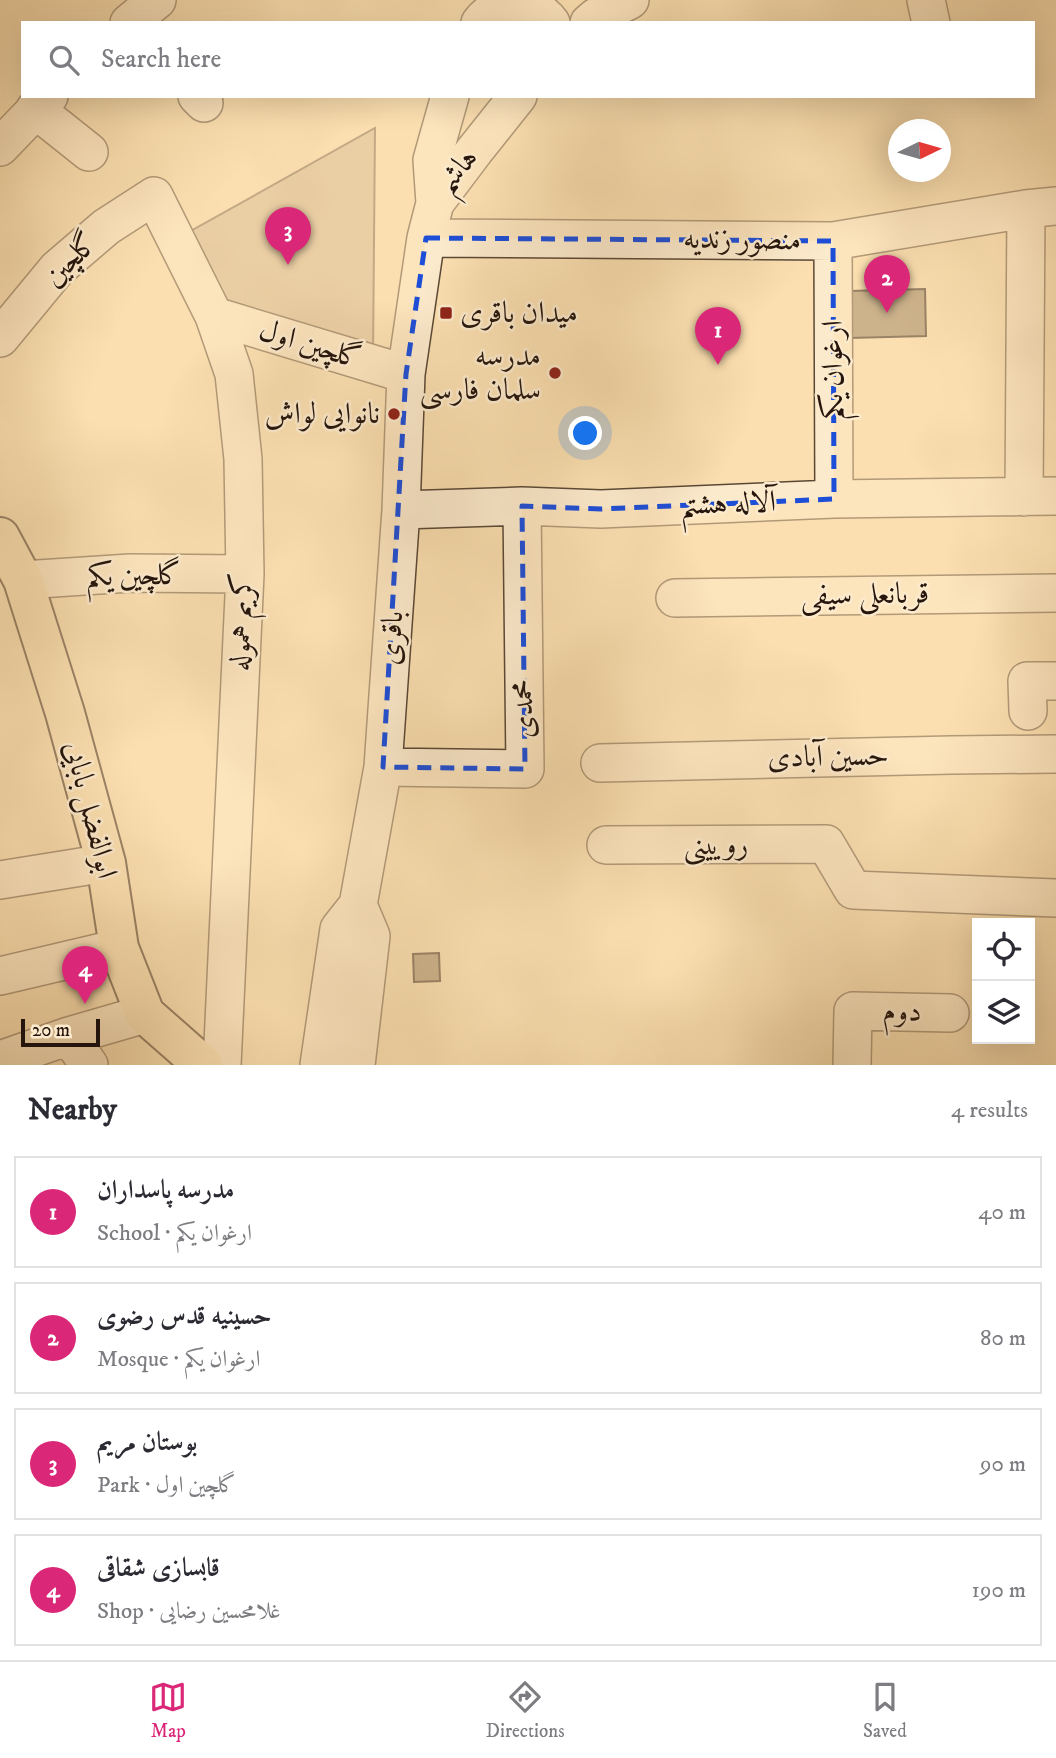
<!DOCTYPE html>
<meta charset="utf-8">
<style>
:root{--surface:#fff;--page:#f7f7f7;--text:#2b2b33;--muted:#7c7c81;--line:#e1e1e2;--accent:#db2777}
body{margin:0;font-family:"IM FELL DW Pica",Amiri,serif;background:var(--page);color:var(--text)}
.controls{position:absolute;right:21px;bottom:21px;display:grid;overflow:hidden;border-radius:0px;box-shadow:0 7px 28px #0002}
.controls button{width:63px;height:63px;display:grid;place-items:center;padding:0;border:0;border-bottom:2px solid var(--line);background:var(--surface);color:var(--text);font:35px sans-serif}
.compass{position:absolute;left:888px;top:119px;width:63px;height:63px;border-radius:50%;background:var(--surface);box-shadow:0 7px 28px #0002;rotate:85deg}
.scale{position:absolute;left:21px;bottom:18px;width:79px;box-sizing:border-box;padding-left:7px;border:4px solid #25150c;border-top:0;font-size:19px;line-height:24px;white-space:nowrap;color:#25150c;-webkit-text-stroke:5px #fceacc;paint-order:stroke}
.you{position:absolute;left:586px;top:434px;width:24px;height:24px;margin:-18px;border:5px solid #fff;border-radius:50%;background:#1a73e8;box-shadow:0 0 0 10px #1a73e833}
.badge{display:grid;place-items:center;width:46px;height:46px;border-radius:50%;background:var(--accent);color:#fff;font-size:23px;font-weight:700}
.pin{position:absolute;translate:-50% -58px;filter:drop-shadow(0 2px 4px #0008)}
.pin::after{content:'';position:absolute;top:37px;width:24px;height:21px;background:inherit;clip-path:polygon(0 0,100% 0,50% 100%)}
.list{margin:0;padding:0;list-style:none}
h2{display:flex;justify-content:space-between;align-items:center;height:91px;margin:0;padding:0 28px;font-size:30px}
h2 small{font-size:23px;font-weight:400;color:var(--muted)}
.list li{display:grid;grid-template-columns:46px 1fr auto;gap:21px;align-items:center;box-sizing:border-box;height:112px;margin:0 14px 14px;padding:0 14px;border:2px solid var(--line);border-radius:0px}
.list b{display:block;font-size:26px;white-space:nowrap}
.list p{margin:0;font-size:23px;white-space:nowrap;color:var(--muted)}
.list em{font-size:23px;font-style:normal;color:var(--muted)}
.icon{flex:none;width:38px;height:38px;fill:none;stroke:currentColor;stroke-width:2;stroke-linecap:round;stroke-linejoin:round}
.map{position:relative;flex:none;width:1056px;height:1065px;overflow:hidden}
.search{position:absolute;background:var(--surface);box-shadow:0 7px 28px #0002;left:21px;right:21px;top:21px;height:77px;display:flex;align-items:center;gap:18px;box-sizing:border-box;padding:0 24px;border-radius:0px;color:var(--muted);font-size:26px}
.sheet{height:595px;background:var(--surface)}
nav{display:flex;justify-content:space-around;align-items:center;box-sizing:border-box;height:98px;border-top:2px solid var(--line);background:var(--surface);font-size:19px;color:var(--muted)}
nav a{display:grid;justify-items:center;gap:4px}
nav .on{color:var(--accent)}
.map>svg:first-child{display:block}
.green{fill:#d7bd94;stroke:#7e6950;stroke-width:2}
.building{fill:#947e61;stroke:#25150c;stroke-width:2}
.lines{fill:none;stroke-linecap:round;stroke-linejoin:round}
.minor-casing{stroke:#5a4835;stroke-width:40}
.major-casing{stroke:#25150c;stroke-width:42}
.minor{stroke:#fceacc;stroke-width:37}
.major{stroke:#fbdfb0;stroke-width:38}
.marked{fill:none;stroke:#1d4ed8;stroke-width:5;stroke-dasharray:14 9;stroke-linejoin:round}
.poi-dot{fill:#8f2418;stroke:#fceacc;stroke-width:2.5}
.labels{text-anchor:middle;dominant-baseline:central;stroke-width:5;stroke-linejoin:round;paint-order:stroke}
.street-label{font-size:30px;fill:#25150c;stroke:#fceacc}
.poi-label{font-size:30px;fill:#25150c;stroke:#fceacc;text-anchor:end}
</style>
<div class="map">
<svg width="1056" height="1065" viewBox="0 0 1056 1065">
<rect width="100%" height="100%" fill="#fbdfb0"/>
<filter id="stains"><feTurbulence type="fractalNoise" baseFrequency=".00286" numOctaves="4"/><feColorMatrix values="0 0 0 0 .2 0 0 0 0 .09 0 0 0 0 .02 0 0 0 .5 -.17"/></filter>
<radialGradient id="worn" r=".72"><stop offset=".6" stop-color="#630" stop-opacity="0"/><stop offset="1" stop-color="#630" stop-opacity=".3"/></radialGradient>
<path class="green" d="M375,128L373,356L214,297L189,232Z"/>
<path class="building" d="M925,289L926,336L850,338L849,291Z
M439,953L440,981L414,982L413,954Z"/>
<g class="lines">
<defs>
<path id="minor" d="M926,0L931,23
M129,23L157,0
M480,23C496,0 535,0 551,23
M589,23L596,17L630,0
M197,96L204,103
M35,109L89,152
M0,147L49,96
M435,203L475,150L518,96
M426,238L833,241L1026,209L1056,206
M833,241L834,499
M214,316L406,374
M0,338L57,269L106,227L154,196L214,316L234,374L243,459L245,574L222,1065
M1024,497L1026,209
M401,510L522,506L601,509L834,499L1056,496
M23,580L130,573L245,574
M675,598L1056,593
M1028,711L1027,681H1056
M600,763L952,755L1056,754
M383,767L525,769L522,506
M606,845L826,844L853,890L1056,898
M0,880L106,863
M0,976L119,948
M69,1036L89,1065
M0,1060L69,1036L145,1014
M319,1065L339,929L358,905L383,767L401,510L406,374L426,238L435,203L432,160L450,96
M356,1065L371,936L358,905
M852,1065L853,1011L950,1013"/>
<path id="major" d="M0,537L23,580L65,713L106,863L119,948L145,1014L203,1065"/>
</defs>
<use href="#minor" class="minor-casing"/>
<use href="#major" class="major-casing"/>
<use href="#minor" class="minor"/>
<use href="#major" class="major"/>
</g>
<path d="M0 0H1056V1065H0ZM426,238L833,241L834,499L601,509L522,506L525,769L383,767L406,374Z" fill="#fbdfb0" fill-opacity=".55" fill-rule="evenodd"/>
<path class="marked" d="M426,238L833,241L834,499L601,509L522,506L525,769L383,767L406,374Z"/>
<g class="poi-dot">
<rect x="439" y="306" width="14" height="14" rx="3.5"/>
<circle cx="555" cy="373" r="7"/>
<circle cx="394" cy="414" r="7"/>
</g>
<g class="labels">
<g class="street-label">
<text transform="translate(457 171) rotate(-50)">هاشم</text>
<text transform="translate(742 240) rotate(1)">منصور زندیه</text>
<text transform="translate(71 260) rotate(-44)">گلچین</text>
<text transform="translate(310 345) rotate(17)">گلچین اول</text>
<text transform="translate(833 370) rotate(-90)">ارغوان یکم</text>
<text transform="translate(728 504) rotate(-2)">آلاله هشتم</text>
<text transform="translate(134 576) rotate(-1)">گلچین یکم</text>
<text transform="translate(865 595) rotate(-1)">قربانعلی سیفی</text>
<text transform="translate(242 622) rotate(-88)">کریم هموله</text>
<text transform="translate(392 638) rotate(-86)">باقری</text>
<text transform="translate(524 709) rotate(-91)">محمدی</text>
<text transform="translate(828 757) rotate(-1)">حسین آبادی</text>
<text transform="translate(90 810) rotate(76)">ابوالفضل بابایی</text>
<text x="716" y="845">رویینی</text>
<text transform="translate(902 1012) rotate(1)">دوم</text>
</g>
<g class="poi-label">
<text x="460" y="313" text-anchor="start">میدان باقری</text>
<text x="541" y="356">مدرسه<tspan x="541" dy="34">سلمان فارسی</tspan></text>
<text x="380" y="414">نانوایی لواش</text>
</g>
</g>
<rect width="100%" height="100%" filter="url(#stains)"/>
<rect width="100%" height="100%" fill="url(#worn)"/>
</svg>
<div class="controls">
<button><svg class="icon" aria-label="locate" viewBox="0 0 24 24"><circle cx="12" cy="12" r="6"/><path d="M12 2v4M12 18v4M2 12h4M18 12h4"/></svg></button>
<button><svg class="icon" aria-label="layers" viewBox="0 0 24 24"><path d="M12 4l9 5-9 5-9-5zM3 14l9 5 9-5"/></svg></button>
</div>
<svg class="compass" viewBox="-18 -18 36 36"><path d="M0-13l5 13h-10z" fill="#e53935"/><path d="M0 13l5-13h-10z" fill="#7c7c81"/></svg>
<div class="scale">20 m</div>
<div class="you"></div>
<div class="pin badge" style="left:718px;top:365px">1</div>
<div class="pin badge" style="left:887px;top:313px">2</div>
<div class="pin badge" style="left:288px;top:265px">3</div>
<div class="pin badge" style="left:85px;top:1004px">4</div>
<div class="search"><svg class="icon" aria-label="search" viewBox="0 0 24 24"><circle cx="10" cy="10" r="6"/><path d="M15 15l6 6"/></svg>Search here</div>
</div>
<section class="sheet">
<h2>Nearby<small>4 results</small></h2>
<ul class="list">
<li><span class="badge">1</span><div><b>مدرسه پاسداران</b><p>School · ارغوان یکم</p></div><em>40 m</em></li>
<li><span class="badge">2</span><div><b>حسینیه قدس رضوی</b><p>Mosque · ارغوان یکم</p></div><em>80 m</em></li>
<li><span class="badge">3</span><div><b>بوستان مریم</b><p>Park · گلچین اول</p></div><em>90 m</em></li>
<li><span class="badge">4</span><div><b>قابسازی شقاقی</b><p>Shop · غلامحسین رضایی</p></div><em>190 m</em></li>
</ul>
</section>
<nav>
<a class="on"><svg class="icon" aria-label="map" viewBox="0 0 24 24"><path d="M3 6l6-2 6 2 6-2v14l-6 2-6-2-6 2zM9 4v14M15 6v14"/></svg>Map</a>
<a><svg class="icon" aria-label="directions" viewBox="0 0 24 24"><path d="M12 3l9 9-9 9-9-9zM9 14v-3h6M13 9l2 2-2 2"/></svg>Directions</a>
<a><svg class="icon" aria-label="saved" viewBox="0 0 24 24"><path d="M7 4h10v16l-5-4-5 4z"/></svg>Saved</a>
</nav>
